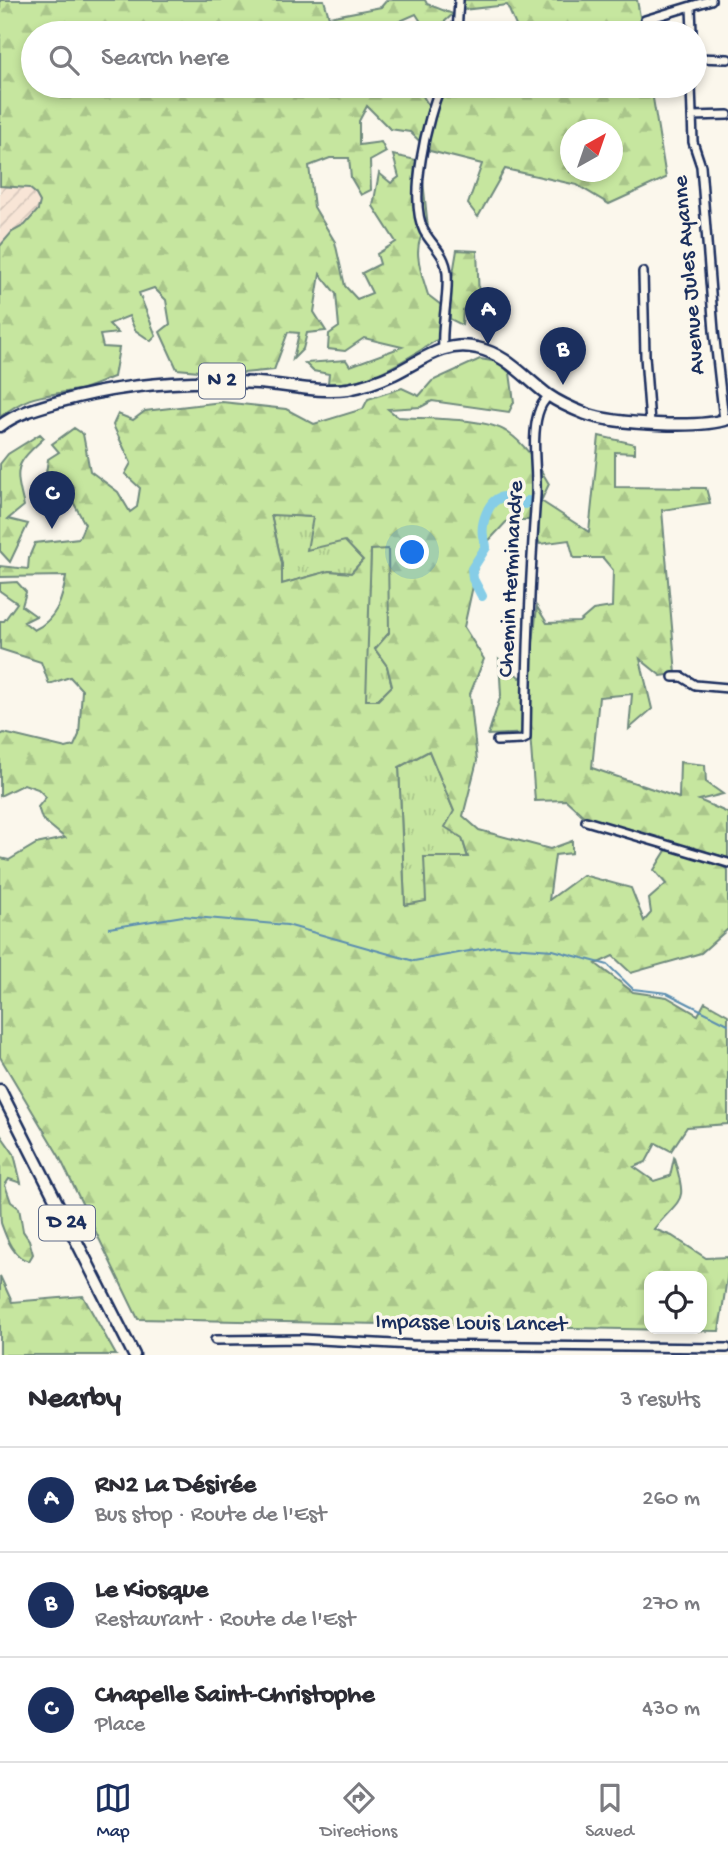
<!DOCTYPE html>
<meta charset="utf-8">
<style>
:root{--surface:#fff;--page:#f2f2f3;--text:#2b2b33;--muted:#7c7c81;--line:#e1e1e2;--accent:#1b2f5e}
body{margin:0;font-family:"Gochi Hand",sans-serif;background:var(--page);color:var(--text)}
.controls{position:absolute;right:21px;bottom:21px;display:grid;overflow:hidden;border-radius:14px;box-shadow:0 4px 10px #0003}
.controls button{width:63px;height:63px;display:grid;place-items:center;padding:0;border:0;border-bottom:2px solid var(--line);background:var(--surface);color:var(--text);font:35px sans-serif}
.compass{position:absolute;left:560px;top:119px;width:63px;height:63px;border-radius:50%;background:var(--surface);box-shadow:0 4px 10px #0003;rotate:40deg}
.you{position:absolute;left:413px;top:553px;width:24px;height:24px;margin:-18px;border:5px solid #fff;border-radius:50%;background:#1a73e8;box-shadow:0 0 0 10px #1a73e833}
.badge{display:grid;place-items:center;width:46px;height:46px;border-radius:50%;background:var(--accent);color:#fff;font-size:23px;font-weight:700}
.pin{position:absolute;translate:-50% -58px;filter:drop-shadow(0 2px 4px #0008)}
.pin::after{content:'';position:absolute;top:37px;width:24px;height:21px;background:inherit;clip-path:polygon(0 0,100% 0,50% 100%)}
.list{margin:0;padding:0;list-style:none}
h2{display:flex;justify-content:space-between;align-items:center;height:91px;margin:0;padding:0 28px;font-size:30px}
h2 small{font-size:23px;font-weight:400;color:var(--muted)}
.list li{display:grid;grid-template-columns:46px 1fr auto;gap:21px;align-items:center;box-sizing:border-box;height:105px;padding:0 28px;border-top:2px solid var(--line)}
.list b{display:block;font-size:26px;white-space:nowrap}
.list p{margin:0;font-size:23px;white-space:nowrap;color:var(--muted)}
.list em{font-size:23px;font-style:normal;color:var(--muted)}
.icon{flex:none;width:38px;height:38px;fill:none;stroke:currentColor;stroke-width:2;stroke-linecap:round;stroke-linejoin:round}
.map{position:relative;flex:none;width:728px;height:1355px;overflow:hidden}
.search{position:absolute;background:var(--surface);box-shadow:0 4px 10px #0003;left:21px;right:21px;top:21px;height:77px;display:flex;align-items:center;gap:18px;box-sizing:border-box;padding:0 24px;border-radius:38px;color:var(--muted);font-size:26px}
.sheet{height:406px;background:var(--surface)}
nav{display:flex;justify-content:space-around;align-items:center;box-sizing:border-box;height:98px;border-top:2px solid var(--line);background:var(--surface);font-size:19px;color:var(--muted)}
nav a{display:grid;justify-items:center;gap:4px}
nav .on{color:var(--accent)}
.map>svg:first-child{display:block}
.industrial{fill:url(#industrial-furrows)}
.grass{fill:url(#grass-tufts);stroke:#708a7e;stroke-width:2}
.forest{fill:url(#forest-firs);stroke:#708a7e;stroke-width:2;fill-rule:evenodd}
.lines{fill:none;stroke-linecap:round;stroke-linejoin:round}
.stream{stroke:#5b8eb0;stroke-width:2}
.river{stroke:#86cde7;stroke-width:10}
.minor-casing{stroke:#1b2f5e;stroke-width:12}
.major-casing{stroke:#1b2f5e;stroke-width:15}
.minor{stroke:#fbf7ec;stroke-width:7}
.major{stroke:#fbf7ec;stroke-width:10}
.labels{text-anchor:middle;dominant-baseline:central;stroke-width:7;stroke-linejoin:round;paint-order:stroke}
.shield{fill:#fbf7ec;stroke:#5e6b89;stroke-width:2}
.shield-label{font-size:21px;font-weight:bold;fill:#1b2f5e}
.street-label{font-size:23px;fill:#1b2f5e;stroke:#fbf7ec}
</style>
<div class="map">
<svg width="728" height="1355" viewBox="0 0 728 1355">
<defs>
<pattern id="industrial-furrows" width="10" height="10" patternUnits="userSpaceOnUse" patternTransform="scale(1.75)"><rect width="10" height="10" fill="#f8e5d6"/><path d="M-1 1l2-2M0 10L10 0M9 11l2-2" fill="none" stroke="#d4c5ba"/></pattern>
<pattern id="grass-tufts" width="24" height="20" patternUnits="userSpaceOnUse" patternTransform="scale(1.75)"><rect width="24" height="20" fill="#c6e69f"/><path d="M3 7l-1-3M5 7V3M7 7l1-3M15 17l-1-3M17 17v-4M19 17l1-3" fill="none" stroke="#aac68b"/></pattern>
<pattern id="forest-firs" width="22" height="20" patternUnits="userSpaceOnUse" patternTransform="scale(1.75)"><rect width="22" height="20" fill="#c6e69f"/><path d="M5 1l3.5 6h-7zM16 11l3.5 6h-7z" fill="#aac68b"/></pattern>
</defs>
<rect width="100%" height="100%" fill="#fbf7ec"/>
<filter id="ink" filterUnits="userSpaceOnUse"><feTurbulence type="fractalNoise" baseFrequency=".0143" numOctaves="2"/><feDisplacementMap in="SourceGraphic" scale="14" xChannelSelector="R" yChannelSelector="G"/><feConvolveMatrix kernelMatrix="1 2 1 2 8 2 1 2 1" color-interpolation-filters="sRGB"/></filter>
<g filter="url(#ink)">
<path class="industrial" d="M0,186L29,188L35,193L40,202L38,210L25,225L12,232L0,246Z"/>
<path class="grass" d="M271,514L313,517L345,541L363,560L351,573L329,571L282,584V564Z
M371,549H389V633L375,649L387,666L392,686L378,700H365Z
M429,751L454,811L468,858L426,902L405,905L399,767Z"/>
<path class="forest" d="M0,0H324L329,17L381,7L387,0H425L427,4L453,14L432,33H428L416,14L373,33H33V86H417L433,113L447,86H651L666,178L609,204L577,185L505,169L478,217L468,204L482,164L430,151L410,132L390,129L367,106L359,121V145L381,142L386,152L370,161L371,190L361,195L351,178L349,158H330L309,166L314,207L335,242L345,286L357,299L372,293L362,273L380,264L377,254L396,242L373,206L379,173L391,183L399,177L393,155L421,161L428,228C409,244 422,275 428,295L441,305L440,338C406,359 369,386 328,383L329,374L313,371L305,363L346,360L350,366L402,347L364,338L345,351L328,349L329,334L339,327L336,294L320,274L314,312L326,331L307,333L303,349L293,359L299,333L288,332L274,370L233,374L177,369L160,332L170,324L166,300L154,288L139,293L156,336L151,341L135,330L129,316L109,324L118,333L100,335L103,347L119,348L114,377C102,381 90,388 77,390C41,397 31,393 0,417V246L12,232L25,225L38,210L40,202L35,193L29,188L0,186ZM570,130H612V172H570Z
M463,0H637L643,33H519L507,5L462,10Z
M457,250L477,251L479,298L463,310L462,325L450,319V291Z
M480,359L498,362L510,373L514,402L509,412L432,401L421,407L388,409L398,417C426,419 485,417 507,432C526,444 538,465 549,484L541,501L589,532L599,436L635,444V453L615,452V487L706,488L710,503L662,510L676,674L661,676L640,659L652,709L629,729L632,694L599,697L592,768L679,798L680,762L705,765L706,782L723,794L699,800L728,813V858L588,820L566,800L535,801L530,733L488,735L501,695L499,659L520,678L530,669L537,607L547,623L579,622L593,610L612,607L613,570L603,558H574L569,540L540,544L529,520H508L481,549L464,627L484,659L470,694L477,761L463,816L479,830L550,849L572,841V853L555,855L549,900L583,875L631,888L644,921L651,913L649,899L666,884L654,870L667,849L716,862L728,870V929L701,953L631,973L613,956L596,964L633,992L667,997L698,1015L705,1002L728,1015V1124L687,1127L671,1151L656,1143L646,1162L634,1167L654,1181L670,1176L674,1158C688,1205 682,1195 654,1229L672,1236L706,1258L728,1257V1272L719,1331L138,1319L59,1156L0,1057V858L9,860L36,844L65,838L42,819L38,807L46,797L38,789L24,784L0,796V735L4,733L66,748L74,746L79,735L82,690L70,677L49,684L41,662L0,649V621H4L17,603L0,591V583L17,582L26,592L22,606L36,616L24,622L34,630C56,620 63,599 66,576L0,577V566L28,569L29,557L35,543L79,538L85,524L71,498L74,488L64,475L46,473L48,459L59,452L52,444L74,428L83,434L90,471L118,492L130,512L137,507L140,488L125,474L131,463L113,425L118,414L133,420L145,411L222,402L286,409L314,424L363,409L368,399L402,388L419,396L432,381ZM271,515L313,517L307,550L345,541L363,560L351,573L329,571L282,584V564ZM388,549L389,633L375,649L387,666L392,686L378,700H366L371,550ZM429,751L454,811L445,827L462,838L468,857H424L426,901L405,905L399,767ZM649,1276H702V1329H649Z
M40,434L44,438C15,465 14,466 24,506L8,519L28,524L10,562L0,551V464L8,454Z
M0,1134L14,1154L21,1183L9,1179L5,1185L11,1202L19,1208L23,1231L29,1240L33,1254L29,1261C13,1258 6,1237 1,1223C0,1214 0,1149 0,1134Z
M0,1276L12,1302L83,1296L116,1355H0Z"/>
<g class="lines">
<path class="stream" d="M109,928L183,916L287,925L414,961L497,946L553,950L608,965L633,989L667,993L728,1024"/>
<path class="river" d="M482,596L473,579L472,569L486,547C486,543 484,540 483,536C481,524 488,499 503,497C510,496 518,503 525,504L528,501"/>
<defs>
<path id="minor" d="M691,7L692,33
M645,20L711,0
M457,33L459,0
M695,58L728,59
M441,86C427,117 408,200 424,231C433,247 445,253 447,273C449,298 441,323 443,348
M691,86L693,142L701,166L714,331L724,420
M692,116L728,115
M643,272L645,356L650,423
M673,677H682L695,685L728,688
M497,741L522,740L526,738C527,656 530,576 536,495C537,469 531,439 538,414C540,407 543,401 549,396
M586,821L728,863
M215,1340L302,1339L412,1345L727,1348"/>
<path id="major" d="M0,426C17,413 37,408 58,402C124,383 191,379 258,383C288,385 319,393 348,389C364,386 379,381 394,374C421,361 445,340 477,348C506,354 525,378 548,395C558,402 573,409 586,414C615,424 699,429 728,419
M0,1090L134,1355"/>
</defs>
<use href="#minor" class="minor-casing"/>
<use href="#major" class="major-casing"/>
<use href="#minor" class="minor"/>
<use href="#major" class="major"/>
</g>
</g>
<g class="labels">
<g class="shield">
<rect x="199" y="363.5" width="46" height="35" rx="5"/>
<rect x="39" y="1205.5" width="56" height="35" rx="5"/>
</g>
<g class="shield-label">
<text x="222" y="381">N 2</text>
<text x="67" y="1223">D 24</text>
</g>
<g class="street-label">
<text transform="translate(690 275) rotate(-95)">Avenue Jules Ayanne</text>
<text transform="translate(512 579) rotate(-87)">Chemin Herminandre</text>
<text transform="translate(471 1324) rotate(1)">Impasse Louis Lancet</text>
</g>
</g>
</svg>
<div class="controls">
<button><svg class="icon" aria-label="locate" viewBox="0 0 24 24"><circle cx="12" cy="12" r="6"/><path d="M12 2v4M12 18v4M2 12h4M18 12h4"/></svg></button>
</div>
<svg class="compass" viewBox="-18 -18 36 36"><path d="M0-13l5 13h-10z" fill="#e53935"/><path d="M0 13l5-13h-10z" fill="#7c7c81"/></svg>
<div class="you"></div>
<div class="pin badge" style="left:488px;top:345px">A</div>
<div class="pin badge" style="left:563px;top:385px">B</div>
<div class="pin badge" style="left:52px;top:529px">C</div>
<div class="search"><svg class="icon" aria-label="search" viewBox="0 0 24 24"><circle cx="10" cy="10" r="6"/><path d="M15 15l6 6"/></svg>Search here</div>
</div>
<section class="sheet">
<h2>Nearby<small>3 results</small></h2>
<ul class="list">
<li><span class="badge">A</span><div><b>RN2 La Désirée</b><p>Bus stop · Route de l'Est</p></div><em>260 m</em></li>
<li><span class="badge">B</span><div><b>Le Kiosque</b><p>Restaurant · Route de l'Est</p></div><em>270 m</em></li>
<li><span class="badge">C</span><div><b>Chapelle Saint-Christophe</b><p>Place</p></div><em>430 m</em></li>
</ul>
</section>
<nav>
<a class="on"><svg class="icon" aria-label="map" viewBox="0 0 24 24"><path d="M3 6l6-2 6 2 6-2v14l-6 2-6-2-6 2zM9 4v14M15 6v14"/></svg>Map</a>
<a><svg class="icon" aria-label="directions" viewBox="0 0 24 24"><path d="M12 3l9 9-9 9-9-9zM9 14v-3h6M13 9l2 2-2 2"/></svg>Directions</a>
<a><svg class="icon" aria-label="saved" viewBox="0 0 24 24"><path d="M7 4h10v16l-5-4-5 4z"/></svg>Saved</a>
</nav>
